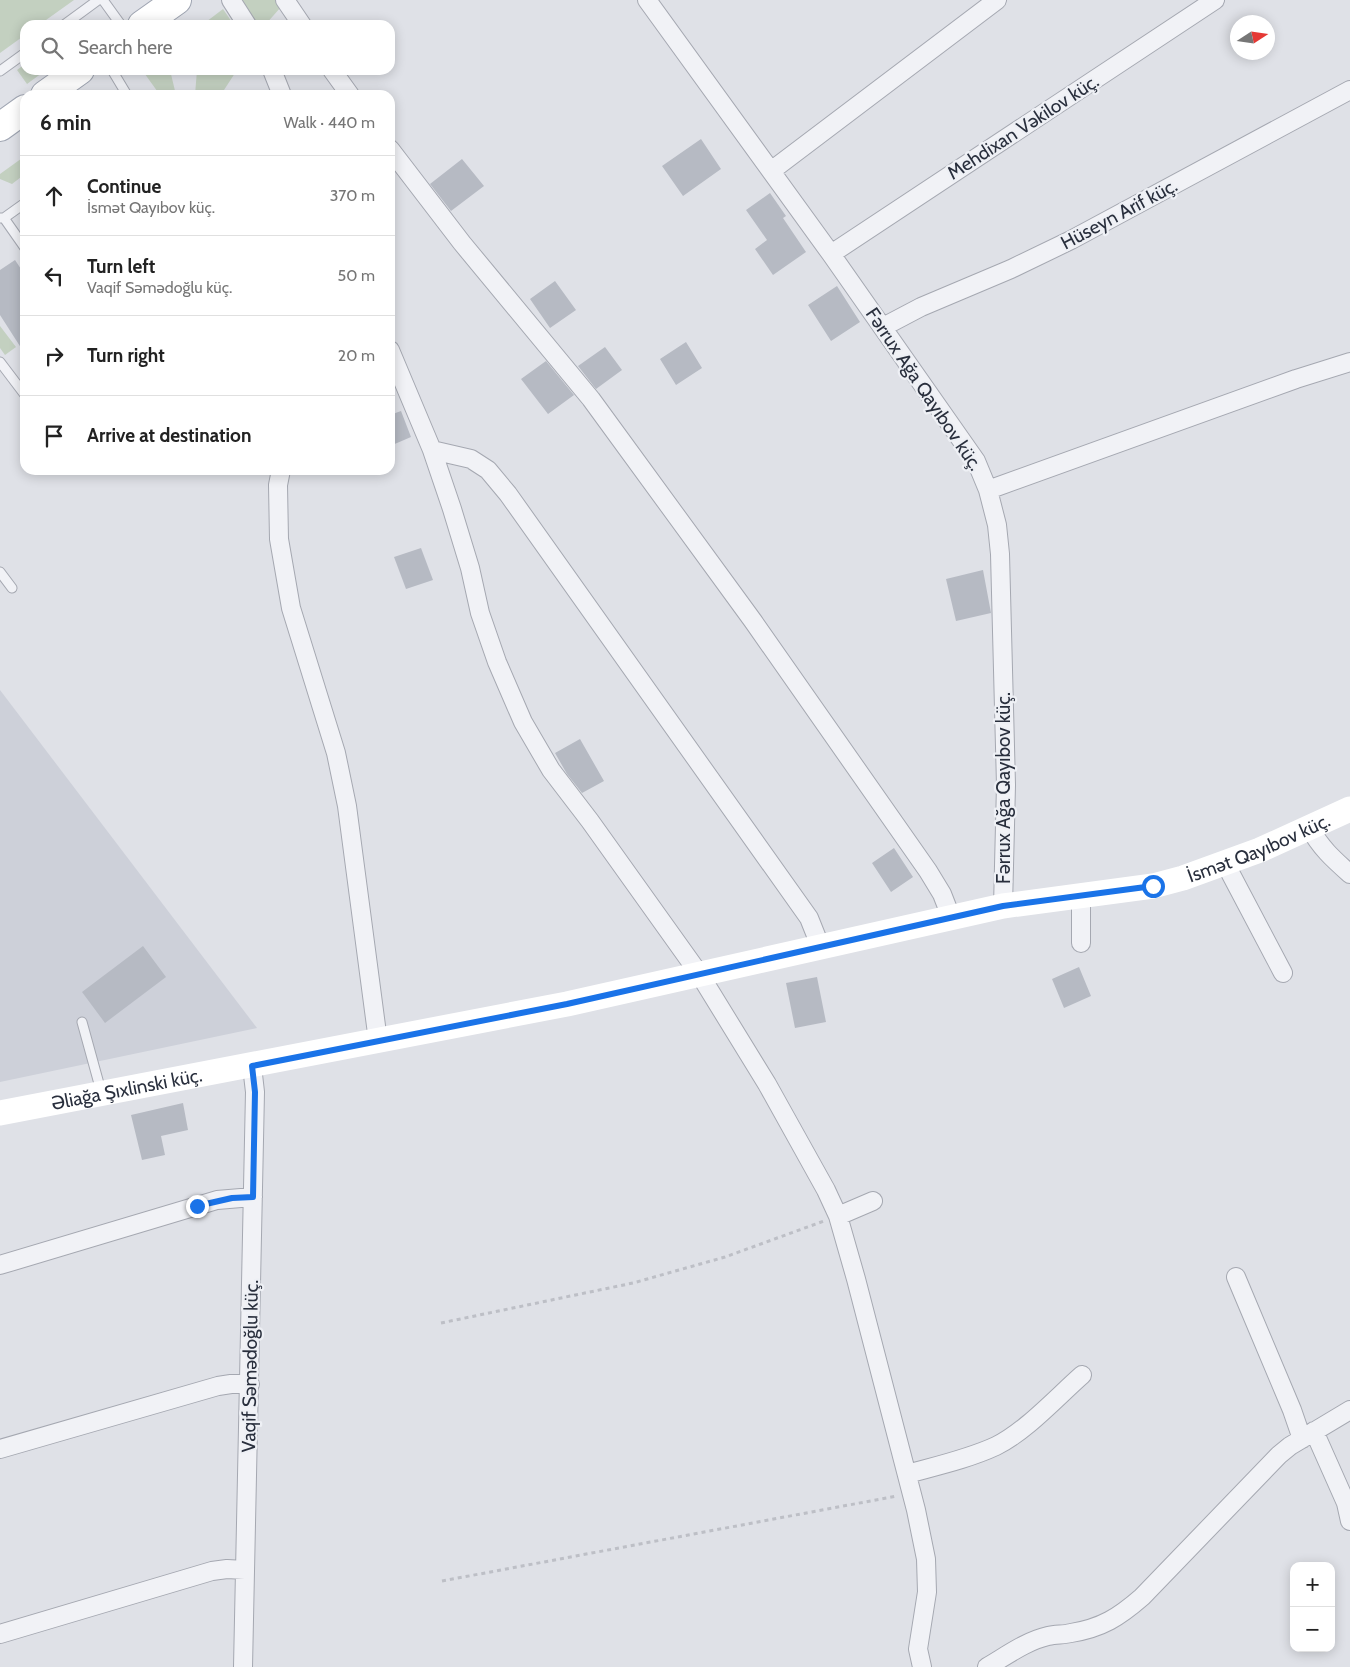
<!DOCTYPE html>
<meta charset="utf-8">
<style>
:root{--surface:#fff;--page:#f6f6f6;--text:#222;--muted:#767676;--line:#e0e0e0}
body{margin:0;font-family:Cabin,sans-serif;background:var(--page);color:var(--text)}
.controls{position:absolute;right:15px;bottom:15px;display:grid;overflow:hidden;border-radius:10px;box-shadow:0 2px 12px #0003}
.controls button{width:45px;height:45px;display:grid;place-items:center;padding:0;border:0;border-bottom:1px solid var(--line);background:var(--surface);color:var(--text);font:25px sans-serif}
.compass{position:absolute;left:1230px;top:15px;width:45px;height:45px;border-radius:50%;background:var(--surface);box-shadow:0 2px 12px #0003;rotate:78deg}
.stop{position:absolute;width:15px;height:15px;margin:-11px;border:4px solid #1a73e8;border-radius:50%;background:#fff}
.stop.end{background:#1a73e8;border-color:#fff;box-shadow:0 1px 5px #0008}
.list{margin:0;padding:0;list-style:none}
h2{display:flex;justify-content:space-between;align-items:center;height:65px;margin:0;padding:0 20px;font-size:21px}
h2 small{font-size:16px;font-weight:400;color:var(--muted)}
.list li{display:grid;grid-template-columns:32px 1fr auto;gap:15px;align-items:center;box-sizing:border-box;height:80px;padding:0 20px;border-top:1px solid var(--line)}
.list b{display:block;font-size:19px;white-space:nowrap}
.list p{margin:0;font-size:16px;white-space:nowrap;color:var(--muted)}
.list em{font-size:16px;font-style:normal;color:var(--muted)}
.icon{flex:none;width:28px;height:28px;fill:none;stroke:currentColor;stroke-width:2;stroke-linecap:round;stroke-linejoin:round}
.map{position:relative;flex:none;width:1350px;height:1667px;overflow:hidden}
.search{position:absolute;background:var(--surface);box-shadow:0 2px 12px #0003;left:20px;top:20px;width:375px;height:55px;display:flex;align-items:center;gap:12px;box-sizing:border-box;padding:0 18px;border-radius:15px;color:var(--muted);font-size:19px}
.panel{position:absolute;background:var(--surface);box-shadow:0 2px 12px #0003;left:20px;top:90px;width:375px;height:385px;border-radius:15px}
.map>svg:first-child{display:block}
.built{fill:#cdd0d9}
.green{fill:#c3d0c0}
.building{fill:#b6bac3}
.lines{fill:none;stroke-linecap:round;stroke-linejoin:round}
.lane-casing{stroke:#a5a8b1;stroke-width:11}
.street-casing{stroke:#a5a8b1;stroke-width:20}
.primary-casing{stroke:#9fa5b2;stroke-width:30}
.path{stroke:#bdbfc6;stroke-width:3;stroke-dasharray:4 4;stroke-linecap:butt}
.lane{stroke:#f1f2f6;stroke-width:9}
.street{stroke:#f1f2f6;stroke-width:18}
.secondary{stroke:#fff;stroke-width:25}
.primary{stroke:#fff;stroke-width:28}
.route{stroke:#1a73e8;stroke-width:6}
.labels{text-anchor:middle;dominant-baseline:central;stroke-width:4.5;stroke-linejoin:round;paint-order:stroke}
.street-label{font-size:19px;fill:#292f3d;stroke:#eef0f5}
</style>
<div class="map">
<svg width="1350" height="1667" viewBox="0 0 1350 1667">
<rect width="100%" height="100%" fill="#dfe1e7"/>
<path class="built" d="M0,690L257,1028L0,1082Z"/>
<path class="green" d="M0,0H74L39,25H25V35L0,53Z
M239,0H276L281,7L265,25H256Z
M223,9L234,25H202Z
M25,64V70H46L27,84L17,70Z
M142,70H170L176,95H160Z
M197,70H237L224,90L223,95H195Z
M25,156V174L12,184L0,179V174Z
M0,326L16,347L5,355L0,348Z"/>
<path class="building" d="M701,139L721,169L683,196L662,166Z
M462,159L484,186L451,211L430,184Z
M770,193L786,216L783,218L806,252L773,275L755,249L767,240L746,210Z
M15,260L25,275V354L0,315V270Z
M555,281L576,310L550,328L530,299Z
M837,286L860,322L831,341L808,305Z
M686,342L702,368L676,385L660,359Z
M605,347L622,370L596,389L578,366Z
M546,361L574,395L548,414L521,379Z
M401,411L411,437L390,446V415Z
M421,548L433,580L406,589L394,557Z
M983,570L991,613L956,621L946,579Z
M580,739L604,781L582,793L567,774L555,753Z
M894,848L913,877L891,892L872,863Z
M143,946L166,977L105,1023L82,992Z
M1079,967L1091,996L1064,1008L1052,979Z
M817,977L826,1022L795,1028L786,983Z
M183,1103L188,1130L161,1136L165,1155L142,1160L131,1115Z"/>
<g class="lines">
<defs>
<path id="lane" d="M103,0L121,25
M64,25L98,0
M112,70L127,95
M0,71L25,53
M0,218H4L25,203
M4,218L25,248
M0,362L25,395
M0,572L12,588
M82,1022L101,1091"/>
<path id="street" d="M231,0L247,25
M285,0L302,25
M647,0L831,254L976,461L988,490L997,525L1000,554L1006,785L1003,906
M272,70L282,95
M332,70L350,95
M390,149L462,243L591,399L753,621L928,871L942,894L951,917
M771,171L997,0
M831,254L1215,0
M883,327L921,307L1011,269L1071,240L1350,90
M390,350L432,450L452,509L470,568L480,613L497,662L523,722L551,770L590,821L700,975L767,1084L826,1190L838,1216L856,1279L916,1510L926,1559L927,1592L918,1649L922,1667
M432,450L471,459L488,470L508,494L809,918L821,948
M281,470L278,485L279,539L291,608L336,753L347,806L378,1041
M988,490L1296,379L1350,362
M1309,827C1321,848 1332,858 1350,874
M1225,863L1283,973
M1081,895V943
M838,1216L873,1201
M0,1265L217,1200L253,1197
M1236,1277L1292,1410L1302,1439
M1314,1431L1346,1503L1350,1521
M0,1449L218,1386L231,1384H250
M907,1474C936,1466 968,1459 996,1446C1025,1432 1057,1397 1082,1375
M0,1634L212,1571L227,1569L245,1570
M243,1667L255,1092L252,1066
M987,1667C1006,1656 1026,1641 1048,1636C1056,1634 1064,1635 1071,1633C1102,1628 1119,1617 1142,1597L1279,1455L1290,1446L1350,1410"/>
<path id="primary" d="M142,25L177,0
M45,95L80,70
M0,127L25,109"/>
</defs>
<use href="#lane" class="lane-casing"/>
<use href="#street" class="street-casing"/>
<use href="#primary" class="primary-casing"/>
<path class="path" d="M441,1323L633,1283L725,1257L824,1221
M442,1581L897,1496"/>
<use href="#lane" class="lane"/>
<use href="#street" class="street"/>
<path class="secondary" id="s1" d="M0,1113L567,1004L1003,906L1153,886L1183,878L1260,850L1350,809"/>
<use href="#primary" class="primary"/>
</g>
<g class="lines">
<path class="route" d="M197,1206L232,1198L253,1197L255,1092L252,1066L567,1004L1003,906L1153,886"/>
</g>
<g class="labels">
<g class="street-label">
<text transform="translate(1023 127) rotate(-33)">Mehdixan Vəkilov küç.</text>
<text transform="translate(1119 214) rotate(-28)">Hüseyn Arif küç.</text>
<text transform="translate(924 389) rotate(56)">Fərrux Ağa Qayıbov küç.</text>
<text transform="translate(1003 788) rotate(-90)">Fərrux Ağa Qayıbov küç.</text>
<text stroke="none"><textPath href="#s1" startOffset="1288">İsmət Qayıbov küç.</textPath></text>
<text stroke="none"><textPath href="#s1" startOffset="129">Əliağa Şıxlinski küç.</textPath></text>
<text transform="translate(250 1366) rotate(-89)">Vaqif Səmədoğlu küç.</text>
</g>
</g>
</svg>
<div class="controls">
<button>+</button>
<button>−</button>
</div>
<svg class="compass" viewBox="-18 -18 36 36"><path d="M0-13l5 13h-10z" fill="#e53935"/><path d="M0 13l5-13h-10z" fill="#767676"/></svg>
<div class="stop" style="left:1153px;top:886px"></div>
<div class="stop end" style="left:197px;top:1206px"></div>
<div class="search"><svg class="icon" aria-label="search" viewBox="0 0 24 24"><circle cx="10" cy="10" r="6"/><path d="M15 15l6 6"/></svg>Search here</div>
<section class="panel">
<h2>6 min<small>Walk · 440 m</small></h2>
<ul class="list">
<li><svg class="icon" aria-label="ahead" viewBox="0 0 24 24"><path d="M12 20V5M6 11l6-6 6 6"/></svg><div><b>Continue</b><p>İsmət Qayıbov küç.</p></div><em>370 m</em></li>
<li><svg class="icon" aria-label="left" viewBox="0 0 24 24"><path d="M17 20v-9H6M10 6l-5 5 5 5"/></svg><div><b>Turn left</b><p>Vaqif Səmədoğlu küç.</p></div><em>50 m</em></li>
<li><svg class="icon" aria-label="right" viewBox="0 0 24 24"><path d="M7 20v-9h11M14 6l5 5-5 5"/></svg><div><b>Turn right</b></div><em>20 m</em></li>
<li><svg class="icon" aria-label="arrive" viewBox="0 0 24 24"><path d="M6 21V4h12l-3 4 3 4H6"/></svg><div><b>Arrive at destination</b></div></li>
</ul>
</section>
</div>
